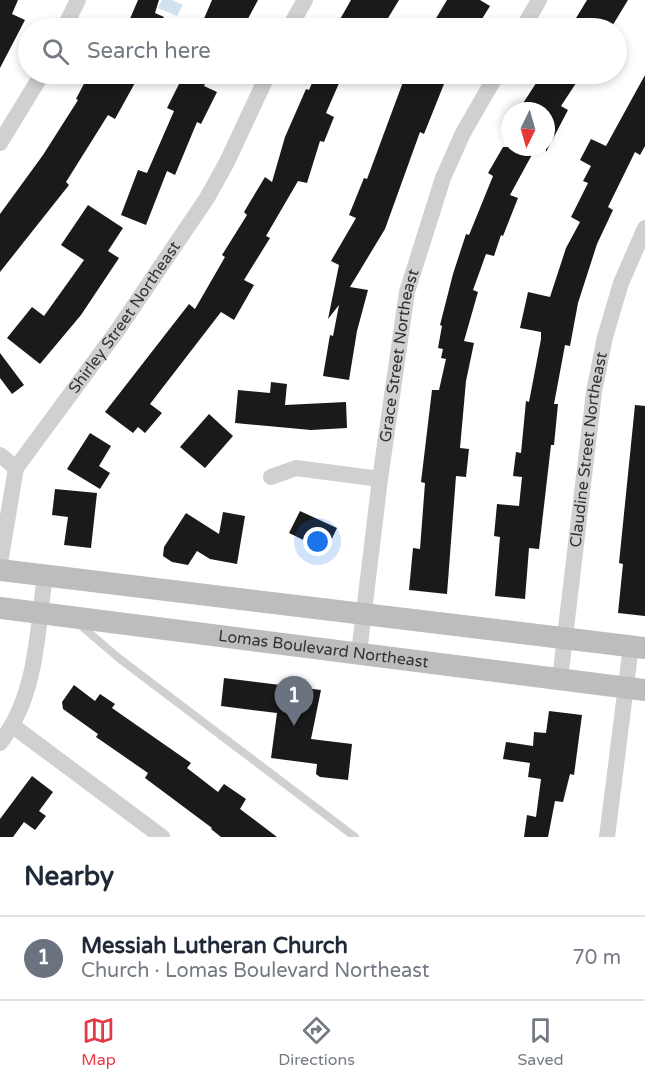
<!DOCTYPE html>
<meta charset="utf-8">
<style>
:root{--surface:#fff;--page:#f6f6f7;--text:#1f2937;--muted:#747a83;--line:#e0e1e3;--accent:#e63946}
body{margin:0;font-family:"Varela Round",sans-serif;background:var(--page);color:var(--text)}
.compass{position:absolute;left:501px;top:102px;width:54px;height:54px;border-radius:50%;background:var(--surface);box-shadow:0 3px 9px #0003;rotate:185deg}
.you{position:absolute;left:318px;top:542px;width:21px;height:21px;margin:-15px;border:4px solid #fff;border-radius:50%;background:#1a73e8;box-shadow:0 0 0 9px #1a73e833}
.badge{display:grid;place-items:center;width:39px;height:39px;border-radius:50%;background:var(--accent);color:#fff;font-size:20px;font-weight:700}
.pin{position:absolute;translate:-50% -50px;filter:drop-shadow(0 2px 3px #0008)}
.pin::after{content:'';position:absolute;top:32px;width:21px;height:18px;background:inherit;clip-path:polygon(0 0,100% 0,50% 100%)}
.list{margin:0;padding:0;list-style:none}
h2{display:flex;justify-content:space-between;align-items:center;height:78px;margin:0;padding:0 24px;font-size:26px}
h2 small{font-size:20px;font-weight:400;color:var(--muted)}
.list li{display:grid;grid-template-columns:39px 1fr auto;gap:18px;align-items:center;box-sizing:border-box;height:84px;padding:0 24px;border-top:2px solid var(--line)}
.list b{display:block;font-size:22px;white-space:nowrap}
.list p{margin:0;font-size:20px;white-space:nowrap;color:var(--muted)}
.list em{font-size:20px;font-style:normal;color:var(--muted)}
.icon{flex:none;width:33px;height:33px;fill:none;stroke:currentColor;stroke-width:2;stroke-linecap:round;stroke-linejoin:round}
.map{position:relative;flex:none;width:645px;height:837px;overflow:hidden}
.search{position:absolute;background:var(--surface);box-shadow:0 3px 9px #0003;left:18px;right:18px;top:18px;height:66px;display:flex;align-items:center;gap:15px;box-sizing:border-box;padding:0 21px;border-radius:33px;color:var(--muted);font-size:22px}
.sheet{height:162px;background:var(--surface)}
nav{display:flex;justify-content:space-around;align-items:center;box-sizing:border-box;height:84px;border-top:2px solid var(--line);background:var(--surface);font-size:16px;color:var(--muted)}
nav a{display:grid;justify-items:center;gap:3px}
nav .on{color:var(--accent)}
.map>svg:first-child{display:block}
.water{fill:#cfe2ee}
.building{fill:#1a1a1a}
.lines{fill:none;stroke-linecap:round;stroke-linejoin:round}
.service{stroke:#d0d0d0;stroke-width:8}
.minor{stroke:#d0d0d0;stroke-width:16}
.secondary{stroke:#bdbdbd;stroke-width:22}
.labels{text-anchor:middle;dominant-baseline:central;stroke-width:6;stroke-linejoin:round;paint-order:stroke}
.street-label{font-size:16px;fill:#333;stroke:#fff}
</style>
<div class="map">
<svg width="645" height="837" viewBox="0 0 645 837">
<rect width="100%" height="100%" fill="#fff"/>
<path class="water" d="M162,0H172L183,5L177,16L158,8Z"/>
<path class="building" d="M0,0H18L12,14L25,20L0,68Z
M138,0H159L155,13L164,17L159,28H126Z
M212,0H258L243,28H200Z
M351,0H399L382,28H335Z
M447,0H480L490,6L477,27L468,22L464,28H449L435,20Z
M587,0H628L611,28H570Z
M89,74H122L136,81L115,119L108,115L66,182L69,185L0,272V214L43,155L78,100L76,99Z
M184,74H200L208,78L204,86L217,92L201,124L197,122L175,175L167,171L146,225L121,215L138,170L147,173L174,111L167,108Z
M316,74H343L326,113L334,117L324,142L320,141L307,183L298,181L266,236L270,238L244,280L254,285L234,320L221,312L150,404L162,413L145,433L138,427L133,433L105,412L189,304L195,309L225,257L222,255L247,215L244,212L265,177L272,182L285,137L306,89L309,90Z
M406,74H448L424,134L420,132L385,229L350,287L368,290L357,331L349,380L323,376L330,335L333,336L339,305L328,319L339,265L331,261L356,218L349,215L364,178L367,179Z
M542,74H582L561,106L568,110L546,152V111H518Z
M645,75V146L640,155L635,152L608,207L613,210L597,244L578,303L570,346L565,345L554,404H558L554,445H551L539,549L529,548L525,599L495,596L500,537L494,536L497,504L519,506L522,477L513,476L516,452L521,453L526,401L529,402L541,339V332L520,328L528,292L550,297L566,248L580,222L571,217L588,183L583,181L591,166L580,160L591,139L606,146Z
M503,147H526L534,151L510,195L518,198L503,236L501,235L494,256L486,254L473,290L478,292L464,341L474,343L466,381L460,448L469,449L466,477L456,476L447,594L409,590L413,548L420,549L425,483L421,482L432,390H439L446,359L441,358L443,349L438,348L442,326L440,325L453,274L466,234L469,235L493,176L488,173Z
M88,205L123,228L108,251L119,258L81,315L40,364L7,338L32,307L44,316L84,260L61,245Z
M0,353L24,385L12,394L0,378Z
M271,382L287,384L285,405L346,402L347,428L311,430L235,423L238,390L270,393Z
M635,405L645,406V616L618,613L623,564L619,563Z
M209,414L233,436L205,468L180,447Z
M90,433L111,446L99,466L110,473L100,489L67,469Z
M55,489L97,493L91,548L64,545L68,517L52,515Z
M300,511L337,528L326,551L289,533Z
M223,512L245,516L237,564L210,559L197,551L188,565L172,562L163,556L164,547L186,513L219,534Z
M224,678L321,690L311,739L352,744L348,780L320,777L316,774L317,764L271,758L277,713L221,706Z
M74,685L95,701L100,694L115,704L112,708L191,763L187,768L218,792L224,784L246,799L240,809L277,837H221L211,829L212,828L145,778L148,773L96,737L98,734L63,709L62,702Z
M549,711L582,715L574,775L570,774L563,802L555,801L548,837H524L527,815L536,817L541,779L528,777L530,763L503,759L506,742L533,746L534,732L546,733Z
M32,776L53,792L39,811L46,816L35,830L24,822L13,837H0V819Z"/>
<g class="lines">
<path class="service" d="M80,625L120,659L355,837"/>
<g class="minor">
<path d="M64,28L78,0"/>
<path d="M289,28L305,0"/>
<path d="M523,28L539,0"/>
<path d="M0,143L42,74"/>
<path d="M0,455L16,468"/>
<path d="M271,477L296,468L380,479"/>
<path id="s1" d="M0,563L16,468L117,331L207,198L227,162L268,74"/>
<path id="s2" d="M359,653L380,479L407,292L443,178L463,133L497,74"/>
<path id="s3" d="M560,679L594,392L605,337L621,283L645,228"/>
<path d="M13,726L162,837"/>
<path d="M0,743C37,696 37,633 45,575"/>
<path d="M607,837L631,646"/>
</g>
<g class="secondary">
<path d="M0,570L645,648"/>
<path id="s4" d="M0,608L645,690"/>
</g>
</g>
<g class="labels">
<g class="street-label">
<text stroke="none"><textPath href="#s1" startOffset="282">Shirley Street Northeast</textPath></text>
<text stroke="none"><textPath href="#s2" startOffset="300">Grace Street Northeast</textPath></text>
<text stroke="none"><textPath href="#s3" startOffset="231">Claudine Street Northeast</textPath></text>
<text stroke="none"><textPath href="#s4" startOffset="326">Lomas Boulevard Northeast</textPath></text>
</g>
</g>
</svg>
<svg class="compass" viewBox="-18 -18 36 36"><path d="M0-13l5 13h-10z" fill="#e53935"/><path d="M0 13l5-13h-10z" fill="#747a83"/></svg>
<div class="you"></div>
<div class="pin badge" style="left:294px;top:726px;background:#6b7280">1</div>
<div class="search"><svg class="icon" aria-label="search" viewBox="0 0 24 24"><circle cx="10" cy="10" r="6"/><path d="M15 15l6 6"/></svg>Search here</div>
</div>
<section class="sheet">
<h2>Nearby<small></small></h2>
<ul class="list">
<li><span class="badge" style="background:#6b7280">1</span><div><b>Messiah Lutheran Church</b><p>Church · Lomas Boulevard Northeast</p></div><em>70 m</em></li>
</ul>
</section>
<nav>
<a class="on"><svg class="icon" aria-label="map" viewBox="0 0 24 24"><path d="M3 6l6-2 6 2 6-2v14l-6 2-6-2-6 2zM9 4v14M15 6v14"/></svg>Map</a>
<a><svg class="icon" aria-label="directions" viewBox="0 0 24 24"><path d="M12 3l9 9-9 9-9-9zM9 14v-3h6M13 9l2 2-2 2"/></svg>Directions</a>
<a><svg class="icon" aria-label="saved" viewBox="0 0 24 24"><path d="M7 4h10v16l-5-4-5 4z"/></svg>Saved</a>
</nav>
